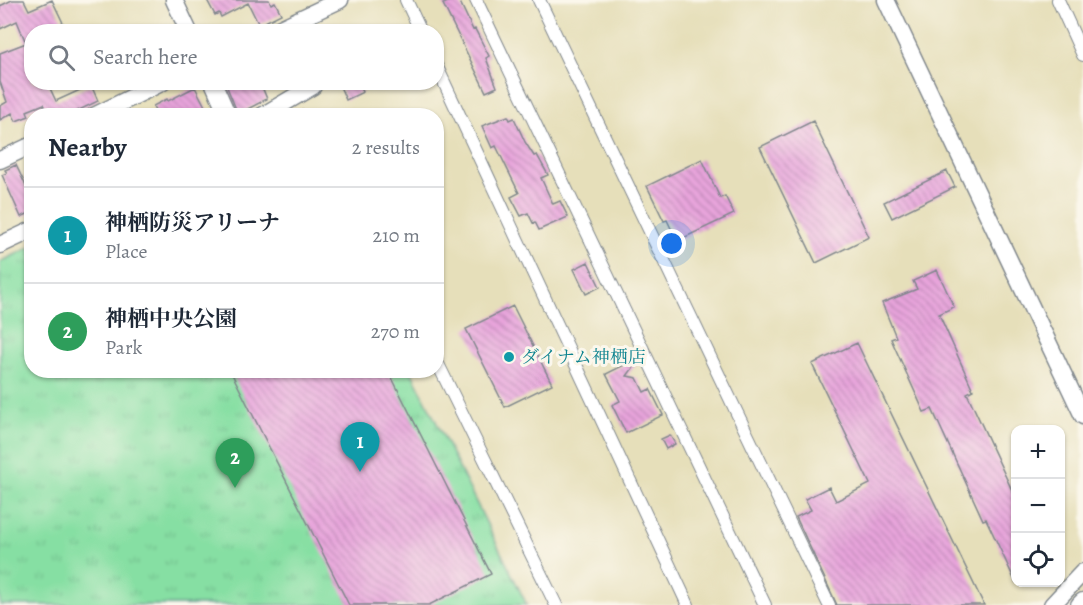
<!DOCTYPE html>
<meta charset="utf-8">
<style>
:root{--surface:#fff;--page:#f2f2f3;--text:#1f2937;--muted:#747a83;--line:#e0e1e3;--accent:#c8321e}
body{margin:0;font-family:Alegreya,"Noto Serif JP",serif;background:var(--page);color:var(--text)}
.controls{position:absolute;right:18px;bottom:18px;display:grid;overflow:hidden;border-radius:12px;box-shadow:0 2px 4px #0004}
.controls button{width:54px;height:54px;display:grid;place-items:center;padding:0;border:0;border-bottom:2px solid var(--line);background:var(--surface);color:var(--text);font:30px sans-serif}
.you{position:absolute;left:672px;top:244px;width:21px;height:21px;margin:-15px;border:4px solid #fff;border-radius:50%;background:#1a73e8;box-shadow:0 0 0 9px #1a73e833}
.badge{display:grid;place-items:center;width:39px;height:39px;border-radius:50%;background:var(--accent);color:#fff;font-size:20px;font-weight:700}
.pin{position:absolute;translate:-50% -50px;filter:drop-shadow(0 2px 3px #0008)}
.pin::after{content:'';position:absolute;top:32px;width:21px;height:18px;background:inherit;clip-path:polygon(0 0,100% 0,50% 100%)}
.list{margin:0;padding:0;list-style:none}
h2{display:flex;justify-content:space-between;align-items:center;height:78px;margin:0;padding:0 24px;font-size:26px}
h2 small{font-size:20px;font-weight:400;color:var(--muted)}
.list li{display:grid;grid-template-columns:39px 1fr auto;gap:18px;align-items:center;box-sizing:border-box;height:96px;padding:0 24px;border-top:2px solid var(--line)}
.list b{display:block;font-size:22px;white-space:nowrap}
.list p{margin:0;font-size:20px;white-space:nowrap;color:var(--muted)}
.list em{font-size:20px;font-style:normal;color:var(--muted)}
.icon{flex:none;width:33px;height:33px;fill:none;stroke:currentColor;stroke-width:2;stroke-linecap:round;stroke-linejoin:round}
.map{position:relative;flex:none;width:1083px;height:605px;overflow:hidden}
.search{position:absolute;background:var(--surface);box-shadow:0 2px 4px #0004;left:24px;top:24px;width:420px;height:66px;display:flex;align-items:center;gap:15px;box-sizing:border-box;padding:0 21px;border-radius:24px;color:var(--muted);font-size:22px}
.panel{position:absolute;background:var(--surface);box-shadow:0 2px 4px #0004;left:24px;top:108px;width:420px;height:270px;border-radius:24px}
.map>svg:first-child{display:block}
.park{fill:url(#park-tufts);stroke:#508780;stroke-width:1.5}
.building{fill:url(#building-back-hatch)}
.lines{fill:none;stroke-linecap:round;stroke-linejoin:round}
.street-casing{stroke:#80878c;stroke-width:14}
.secondary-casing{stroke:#80878c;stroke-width:19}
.street{stroke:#fff;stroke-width:12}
.secondary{stroke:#fff;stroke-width:16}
.culture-dot{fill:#0f9aa8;stroke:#fbf7ec;stroke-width:2}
.labels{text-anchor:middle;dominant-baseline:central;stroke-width:6;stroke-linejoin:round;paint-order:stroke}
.culture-label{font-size:18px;fill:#0d838f;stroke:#fbf7ec;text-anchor:start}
</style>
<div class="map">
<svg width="1083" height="605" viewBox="0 0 1083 605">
<defs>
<pattern id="park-tufts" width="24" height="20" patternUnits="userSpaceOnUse" patternTransform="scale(1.5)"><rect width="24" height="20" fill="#86dfa3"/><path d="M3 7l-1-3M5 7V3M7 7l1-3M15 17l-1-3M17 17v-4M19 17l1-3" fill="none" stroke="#73c08f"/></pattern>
<pattern id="building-back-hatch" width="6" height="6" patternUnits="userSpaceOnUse" patternTransform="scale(1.5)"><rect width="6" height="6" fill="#e8a4db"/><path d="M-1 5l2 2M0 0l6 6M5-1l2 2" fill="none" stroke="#bb86b5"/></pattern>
</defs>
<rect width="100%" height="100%" fill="#fbf7ec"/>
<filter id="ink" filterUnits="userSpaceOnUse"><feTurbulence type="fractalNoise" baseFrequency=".0167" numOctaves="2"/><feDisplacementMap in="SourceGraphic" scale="12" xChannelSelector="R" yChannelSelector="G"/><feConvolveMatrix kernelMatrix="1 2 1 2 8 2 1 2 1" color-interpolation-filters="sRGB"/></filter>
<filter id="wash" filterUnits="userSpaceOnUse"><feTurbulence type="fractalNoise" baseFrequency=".008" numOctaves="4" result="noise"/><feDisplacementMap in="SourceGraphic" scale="24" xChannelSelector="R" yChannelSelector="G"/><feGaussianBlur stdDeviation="1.35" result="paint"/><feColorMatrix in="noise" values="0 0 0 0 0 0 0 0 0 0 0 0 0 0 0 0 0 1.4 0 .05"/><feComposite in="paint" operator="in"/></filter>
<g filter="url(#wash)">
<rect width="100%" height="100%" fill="#e6dfba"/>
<path class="park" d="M31,247L32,370L411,371L527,605H0V262Z"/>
<g id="blocks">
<path class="building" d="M12,0H24L29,10L52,0L65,27L56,32H32V82H47L56,101L91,85L98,101L67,116H49L44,104L27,111L29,116L16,121L12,113L0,120V106L7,102L0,82V53L26,43L17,21L0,29V6Z
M207,0H269L271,4L275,2L281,14L259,25L248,3L221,17L219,13L215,15Z
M452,0H459L473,30L475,29L489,56L486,58L497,87L486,92L443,4Z
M225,82H260L267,99L238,114Z
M338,82H358L363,92L346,100Z
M195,87L210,116H158L153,106L167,99L168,101Z
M508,116L510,120L514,118L525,142L534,156L537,155L548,175L541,178L553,204L560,201L568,217L539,230L535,222L533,223L528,213L521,216L511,197L519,193L496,146L492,148L482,126Z
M813,121L869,237L816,263L760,147Z
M702,159L720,198L725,196L734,214L677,241L667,220L664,221L647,186Z
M16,165L32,199V212L21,217L2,175L7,173L5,170Z
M947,171L955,187L892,218L884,202Z
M588,262L600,287L586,294L574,269Z
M937,270L954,307L939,314L973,390L967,393L1016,499V583L986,519L983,520L932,409L924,412L891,339L896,337L882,303L917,289L913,281Z
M513,306L552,384L505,407L466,329Z
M857,343L984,605H837L796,517L811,510L805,499L829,487L836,501L870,484L812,364Z
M638,358L639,360L627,376L637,378L644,392L650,389L663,415L626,433L612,405L620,401L606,374Z
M230,370H388L491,574L429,605H349Z
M670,435L675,444L666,449L661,439Z"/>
</g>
</g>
<g filter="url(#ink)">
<use href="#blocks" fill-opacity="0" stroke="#80878c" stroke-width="1.5"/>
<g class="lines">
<defs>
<path id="street" d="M406,0L421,32
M476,0L765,605
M539,0L829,605
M1058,0L1083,55
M436,65L688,605
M305,116H308
M436,360L556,605"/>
<path id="secondary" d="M174,0L189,32
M886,0L1083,416
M272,32L340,0
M213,82L228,116
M94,116L163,82
M262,116L313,86
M0,160L32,145
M0,245L32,230
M1052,605L1083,572
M1079,605L1083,601"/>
</defs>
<use href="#street" class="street-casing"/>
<use href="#secondary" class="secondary-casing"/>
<use href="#street" class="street"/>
<use href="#secondary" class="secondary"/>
</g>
</g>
<circle class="culture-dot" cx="509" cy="357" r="6"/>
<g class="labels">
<g class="culture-label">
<text x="521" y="357">ダイナム神栖店</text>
</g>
</g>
</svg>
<div class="controls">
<button>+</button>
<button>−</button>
<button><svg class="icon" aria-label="locate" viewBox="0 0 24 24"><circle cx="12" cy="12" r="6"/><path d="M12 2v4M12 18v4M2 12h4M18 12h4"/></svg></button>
</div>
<div class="you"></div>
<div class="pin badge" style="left:360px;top:472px;background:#0f9aa8">1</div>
<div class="pin badge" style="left:235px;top:488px;background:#2e9e5b">2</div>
<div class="search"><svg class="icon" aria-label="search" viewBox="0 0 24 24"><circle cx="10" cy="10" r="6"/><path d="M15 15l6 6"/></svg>Search here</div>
<section class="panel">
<h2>Nearby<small>2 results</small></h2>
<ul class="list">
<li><span class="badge" style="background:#0f9aa8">1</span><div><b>神栖防災アリーナ</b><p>Place</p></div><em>210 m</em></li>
<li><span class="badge" style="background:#2e9e5b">2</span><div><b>神栖中央公園</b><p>Park</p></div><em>270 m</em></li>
</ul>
</section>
</div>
